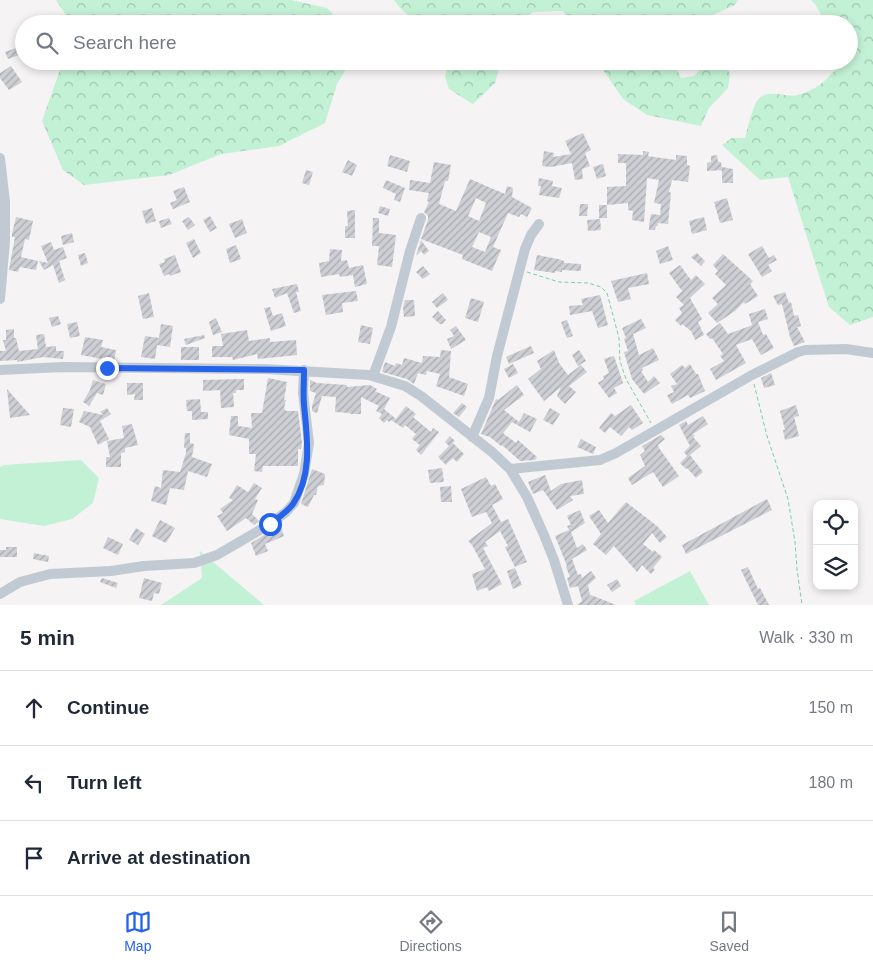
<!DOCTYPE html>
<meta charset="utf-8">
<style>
:root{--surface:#fff;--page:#f6f6f7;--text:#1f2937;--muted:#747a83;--line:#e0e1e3;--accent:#2563eb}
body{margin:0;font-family:Helvetica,sans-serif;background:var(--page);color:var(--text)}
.controls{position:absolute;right:15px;bottom:15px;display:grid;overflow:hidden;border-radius:10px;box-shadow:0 2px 8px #0003}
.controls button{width:45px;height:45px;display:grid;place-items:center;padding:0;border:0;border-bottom:1px solid var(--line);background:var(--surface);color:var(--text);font:25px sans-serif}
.stop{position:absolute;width:15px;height:15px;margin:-11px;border:4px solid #2563eb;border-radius:50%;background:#fff}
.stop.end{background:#2563eb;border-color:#fff;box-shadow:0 1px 5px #0008}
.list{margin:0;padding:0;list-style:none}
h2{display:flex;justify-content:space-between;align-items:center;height:65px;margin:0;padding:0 20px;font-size:21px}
h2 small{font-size:16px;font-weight:400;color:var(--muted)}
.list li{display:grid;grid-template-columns:32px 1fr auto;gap:15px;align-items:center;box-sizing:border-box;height:75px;padding:0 20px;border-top:1px solid var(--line)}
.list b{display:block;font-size:19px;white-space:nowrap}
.list em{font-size:16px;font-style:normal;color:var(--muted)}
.icon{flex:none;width:28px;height:28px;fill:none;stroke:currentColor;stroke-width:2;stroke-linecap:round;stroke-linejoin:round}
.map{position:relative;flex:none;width:873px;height:605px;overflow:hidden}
.search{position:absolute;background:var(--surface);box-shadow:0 2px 8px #0003;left:15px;right:15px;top:15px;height:55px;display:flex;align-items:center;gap:12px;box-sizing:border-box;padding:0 18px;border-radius:28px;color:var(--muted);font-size:19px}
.sheet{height:290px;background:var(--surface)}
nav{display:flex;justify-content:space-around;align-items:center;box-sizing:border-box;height:70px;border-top:1px solid var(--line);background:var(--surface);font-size:14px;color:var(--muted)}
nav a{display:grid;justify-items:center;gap:2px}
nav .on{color:var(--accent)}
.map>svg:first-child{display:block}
.grass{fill:#c3f1d5}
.forest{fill:url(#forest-crowns)}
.building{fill:url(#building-hatch);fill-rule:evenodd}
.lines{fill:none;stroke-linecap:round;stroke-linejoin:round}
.path{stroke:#7ad0a6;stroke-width:1;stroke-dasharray:4 2.5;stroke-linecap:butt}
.minor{stroke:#c1cad2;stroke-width:10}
.route{stroke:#2563eb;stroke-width:6}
</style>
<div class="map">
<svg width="873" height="605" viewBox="0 0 873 605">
<defs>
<pattern id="forest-crowns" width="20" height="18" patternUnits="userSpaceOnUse" patternTransform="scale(1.25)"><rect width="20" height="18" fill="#c3f1d5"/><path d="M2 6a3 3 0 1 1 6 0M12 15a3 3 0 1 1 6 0" fill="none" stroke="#a0c6b0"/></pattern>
<pattern id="building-hatch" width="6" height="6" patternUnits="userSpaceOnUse" patternTransform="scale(1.25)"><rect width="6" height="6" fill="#cdcfd5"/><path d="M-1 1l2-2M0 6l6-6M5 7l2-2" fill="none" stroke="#a8abb0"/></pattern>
</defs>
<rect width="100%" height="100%" fill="#f5f3f3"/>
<path class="grass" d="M81,460L99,478L93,503L72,519L44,526L0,519V467L4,465Z
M200,551L264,605H161L202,578Z
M690,571L709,605H636L634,601Z"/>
<path class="forest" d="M56,0H291L327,8L343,24H69V20Z
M394,0H738L735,5L693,24H572L563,11L533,12L518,24H418L399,7Z
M811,0H873V317L850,325L829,307L788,177L760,180L722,145L732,138H745C747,131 753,106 757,101C767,87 784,98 797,95C817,90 825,81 838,67V61H849V24H826L815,4Z
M63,61H351L337,84L325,123L279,146L221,154L169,175L84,185L63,170L42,121Z
M450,61H501L495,83L473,104L449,89L445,76Z
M597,61H673L681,78L694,76L708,61H721L724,63L730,74L728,88L709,108L701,126L647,115L623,99Z"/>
<path class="building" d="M16,48L19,55L8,59L5,52Z
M11,66L22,82L9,90L0,78V73Z
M583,133L591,150L585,153L590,166L582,169L583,179L575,180L572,163L551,167L542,166L544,151L554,153L553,157L571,154L565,141Z
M643,151L649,152L648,156L661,158L676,160V155L687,156V165L690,166L688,182L672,180L669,192L671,193L668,224L658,223V226H656L655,230H649V225L651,214L660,215L661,204L654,203L659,180L647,178L644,222L632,220L633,211L628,210V203L607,205V187L626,186V163H618V154L643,155Z
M390,155L410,161L407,172L387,166Z
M717,155L718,162H721L722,170L707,171V163L711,162V156Z
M348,160L357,165L352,176L342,172Z
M434,162L451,165L448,181H445L439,204L456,211L470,179L505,194L507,186L513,188L512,197L532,208L527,217L521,214L519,217L508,213L493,247L501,250L492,271L462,259L463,255L421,239L428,220V216L424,212L429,202L427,201L429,193L409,190L410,180L430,183ZM476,198L486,203L479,221L468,216ZM479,232L491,237L485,252L472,247Z
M603,164L606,176L597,179L593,167Z
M722,167L733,169V183H722Z
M306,170L313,172L309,185L302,183Z
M539,178L553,181L552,186L562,188L559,198L539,195L541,186H538Z
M386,180L405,188L400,202L394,200L396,194L383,188Z
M184,187L190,202L173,209L170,203L177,200L173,191Z
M727,198L733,220L720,223L714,202Z
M580,204H588L587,216H579Z
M599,205H607V218H599Z
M380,206L390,209L388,216L378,213Z
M152,208L156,221L146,224L142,211Z
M355,210V238H345V226H348L347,211Z
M210,216L217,228L210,232L203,220Z
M16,217L33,221L29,240L25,239L21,257L38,261L36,270L20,267L18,272L9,270L15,237H12V234Z
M189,217L195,225L188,230L182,221Z
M704,217L707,230L692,234L689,221Z
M169,218L172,224L161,228L159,221Z
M373,218H379V233L396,235L392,267L377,265L379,246H372Z
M242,219L247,233L235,238L229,224Z
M600,219L601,230L588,231L587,220Z
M72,233L74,242L63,245L61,236Z
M194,239L201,253L193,258L186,243Z
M421,240L429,251L424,255L421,251L416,256Z
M51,242L54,250L63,247L67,258L59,261L65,280L59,283L53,265L44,270L39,261L48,263L41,246Z
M236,245L241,259L230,263L226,249Z
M668,246L673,260L660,264L656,251Z
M762,246L769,258L774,255L777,260L768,265L772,271L762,277L748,254Z
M330,249L342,250L341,261L347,260L349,268L363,265L367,284L355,287L353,275L340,277L339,274L321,277L319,263L329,261Z
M85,253L88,263L81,266L78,255Z
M697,253L705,261L701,266L691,257Z
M723,254L753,281L750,284L758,296L745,304L744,302L735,311L717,323L708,313L718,304L712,298L726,285L715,274L718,271L713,265Z
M175,255L181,272L170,276L169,274L164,276L159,264L165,262L164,259Z
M537,255L558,259L564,261V263L581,264V271L562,270V272L555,271V273L534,270Z
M680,265L691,280L696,275L705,284L690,298L702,319L698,322L704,335L695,340L691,331L682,324L681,326L675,320L682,313L679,308L684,305L676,297L682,291L669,273Z
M423,266L430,274L423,279L416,272Z
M647,273L649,284L628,288L631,299L618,302L611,281Z
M297,284L299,292H296L301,311L294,313L287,293L275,298L272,289Z
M356,291L358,301L342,303L343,312L326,315L322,295Z
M785,292L789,303L791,302L794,316L798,315L801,326L797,327L805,342L794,346L790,337L782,304L778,305L773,296Z
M149,293L154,317L143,319L138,296Z
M443,293L448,300L437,308L432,302Z
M600,295L608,325L598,328L592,311L570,315L569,306L583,305L581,299Z
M471,298L484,302L478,322L465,318Z
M405,300H414L415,316L404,317L403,308Z
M270,307L273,316L282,313L286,326L271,331L264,308Z
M765,309L768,319L758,322L763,335L766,334L774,348L761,355L752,339L736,345L746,363L716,380L710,369L724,361L720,356L723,354L712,338L710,339L706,334L720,323L728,334L750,326L752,325L749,314Z
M438,311L446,320L442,324H440L432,317Z
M58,316L61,324L52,327L49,318Z
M216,318L222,332L213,335L209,322Z
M641,319L646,328L633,334L639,355L653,348L659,360L642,368L643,370L641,371L648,382L654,376L660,383L644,394L632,379L624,352L628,351L624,339L626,338L622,328Z
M567,320L573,336L567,338L561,322Z
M77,322L80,336L70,338L67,324Z
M161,324L173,326L170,347L157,345L155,359L141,357L145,336L159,338Z
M361,325L373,328L370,344L358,342Z
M456,326L466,340L451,349L447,339L454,336L450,330Z
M14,329V338H16L19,351L38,349L36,335L44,334L46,347L56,346V351H64L63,359L43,357L17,362V360L0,361V351H6L3,340H6V330Z
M247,330L249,341L270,338V342L296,340L297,355L258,359L257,354L233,360L232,357H212V346H223L221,334Z
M204,335L205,338L186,345L184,339Z
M85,337L103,340L101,347L116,350L114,361L81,355Z
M531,346L534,353L509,364L506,357Z
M181,347H199V360H181Z
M441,350L451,351L449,377L468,384L464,396L436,386L440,374L427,371L426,375L418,373L414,384L407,379L382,372L385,362L395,366L396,363L402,365L404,358L422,363L423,356L440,357Z
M554,350L559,363L568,375L581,365L587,372L569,386L576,392L565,404L557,396L561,387L544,401L528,379L541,369L537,361Z
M579,350L586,361L578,366L572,355Z
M614,356L623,383L614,388L617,393L609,398L598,383L604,379L603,376L609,373L604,359Z
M513,364L518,373L509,378L504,369Z
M690,364L696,374H698L705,391L690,398L688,395L672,404L667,395L674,392L671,386L677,384L670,374L682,365L685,368Z
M771,373L775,385L764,388L761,378Z
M268,378L287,382L284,400H286L284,408L286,411H298L302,443L301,449H298V466H263L262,472L254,471L256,454H249V439L229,435L231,416H238V426L252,428L251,413H262Z
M244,379V390H236V393H233L234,407L221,408L220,390L203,391V380Z
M93,380L106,384L103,395L97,393L89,406L83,402L90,390Z
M310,380L317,383L347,385V387L370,385L377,389L375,391L390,398L384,409L396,419L406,406L416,414L413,417L431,432L433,428L439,432L421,455L416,450L420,445L412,439L416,434L405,425L403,428L391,420L389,422L387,420L384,423L379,418L382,414L376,411L379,406L361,397V414H351L350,413L335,412L336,397L322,396L317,413L312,411V406L316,393L310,391Z
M127,383H143V400H134L135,394L127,395Z
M517,385L524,395L504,410L519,422L524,413L537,419L530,432L512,422L503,433L516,443L518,440L537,457L535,460L520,461L502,445L501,446L490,437L481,434L496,399L498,400Z
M7,389L30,415L10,418Z
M200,399L201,412H208V419L192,420V411H187L186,400Z
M462,403L467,407L459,417L453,413Z
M631,405L643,423L632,430L629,427L621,436L610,427L605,433L599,428L611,413L615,416Z
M796,405L799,416L794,417L799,436L785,440L783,430H785L780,411Z
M63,408L74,409L71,427L60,425Z
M107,408L111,414L100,421L109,439L98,445L90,427L79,422L84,411L104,415L100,412Z
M550,408L560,414L553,425L543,420Z
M703,416L708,424L693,434L695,436L693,437L701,446L690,455L703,472L696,478L687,468L686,469L680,463L687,456L684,452L690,446L679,425L686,421L688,425Z
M132,424L138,445L125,448V452L121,453V467H106V457H110L107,441L124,438L122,426Z
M185,433H190V443L194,444L192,457L212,464L207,477L188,471L184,490L170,488L166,505L151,501L155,486L161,488L163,470L180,472L186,453V448H184Z
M661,435L665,439L658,445L659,448L679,476L663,487L653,472L632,485L628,478L645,466L640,455L645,451L642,446Z
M450,436L455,441L451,444L453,443L464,454L457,462L453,458L450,461V460L446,465L438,457L449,446L445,442Z
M581,439L596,447L593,454L577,447Z
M442,468L444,482L430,483L428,470Z
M312,469L325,474L324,485L318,486L316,495H314L308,507L301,504Z
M545,475L551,491L561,484L582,480L584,494L570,496L573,500L557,510L543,490L533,494L528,482Z
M486,477L491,486L495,484L503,499L492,505L501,522L508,519L527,562L515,567L505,547L508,546L500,531L485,542L488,546L483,548L502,584L489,591L487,587L477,591L472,574L485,569L472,545L468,541L492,523L486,512L472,517L461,489Z
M254,483L262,488L255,499L258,500L252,514L259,521L254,525L246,518L227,531L217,516L223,513L220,509L233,500L229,498L237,485L248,492Z
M451,486L452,502H441L440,487Z
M767,499L772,510L686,554L682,545Z
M626,502L657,526L667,537L660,543L652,533L643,544L653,552L654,550L662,557L653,568L655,570L651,574L642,565L637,572L614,546L606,555L593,544L601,534L589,516L599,510L608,523Z
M580,510L585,523L571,532L577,548L583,544L587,550L572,559L578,575L581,574L582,578L591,571L596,578L588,585L590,595L587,598L591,595L616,605H577L582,601L578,586L570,588L567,578L570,577L566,567L567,566L555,536L569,530L567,526L571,525L567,516Z
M160,520L175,528L166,543L152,536Z
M280,525L284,536L265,544L268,551L256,556L251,543Z
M136,528L145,534L138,545L129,540Z
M108,537L123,544L118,555L103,548Z
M6,547H17V557H0V550H6Z
M34,553L49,556L48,562L33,559Z
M748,567L758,589L760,588L769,605H758L741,570Z
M515,568L522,585L513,589L507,571Z
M102,578L118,583L116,588L100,582Z
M144,578L162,583L159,594L154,593L152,601L139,598Z
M617,579L621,586L612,592L607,585Z"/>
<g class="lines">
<path class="path" d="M527,272L559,282L588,283L601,287L607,293L619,338L620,361L626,379L651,423
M754,384L767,436L788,499L795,542L797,569L802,605"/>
<path class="minor" d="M0,158L5,202V241L0,299
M0,370L63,367L265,369L369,375L405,386L421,396L492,452L510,469L527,497L544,535L554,560L568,605
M373,376L391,327L410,251L421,218
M472,437L489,398L497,356L525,249L531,235L539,224
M510,469L600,460L616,453L752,375L798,352L806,350L846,349L873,353
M0,594L20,582L50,574L111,571L144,566L194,563L217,555L270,524L286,512L294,503L304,474L309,443L303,393L304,370"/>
</g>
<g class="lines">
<path class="route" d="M107,368L304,370C304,382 303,394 304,405C307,437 313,475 293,504C287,512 278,518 270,524"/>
</g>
</svg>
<div class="controls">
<button><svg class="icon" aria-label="locate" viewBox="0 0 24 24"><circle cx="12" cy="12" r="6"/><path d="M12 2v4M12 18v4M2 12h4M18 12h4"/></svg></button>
<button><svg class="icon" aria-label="layers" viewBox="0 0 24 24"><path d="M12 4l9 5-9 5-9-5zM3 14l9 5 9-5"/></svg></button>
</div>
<div class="stop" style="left:270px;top:524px"></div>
<div class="stop end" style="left:107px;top:368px"></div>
<div class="search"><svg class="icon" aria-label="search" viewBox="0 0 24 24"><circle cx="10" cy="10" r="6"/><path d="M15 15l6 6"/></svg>Search here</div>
</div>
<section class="sheet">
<h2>5 min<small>Walk · 330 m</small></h2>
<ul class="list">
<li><svg class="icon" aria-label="ahead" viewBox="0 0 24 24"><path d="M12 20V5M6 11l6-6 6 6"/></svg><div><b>Continue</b></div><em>150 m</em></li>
<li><svg class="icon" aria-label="left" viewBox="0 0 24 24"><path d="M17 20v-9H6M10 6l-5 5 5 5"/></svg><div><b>Turn left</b></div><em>180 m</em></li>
<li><svg class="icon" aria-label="arrive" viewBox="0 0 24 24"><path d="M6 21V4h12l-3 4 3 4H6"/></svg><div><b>Arrive at destination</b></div></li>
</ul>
</section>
<nav>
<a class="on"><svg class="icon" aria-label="map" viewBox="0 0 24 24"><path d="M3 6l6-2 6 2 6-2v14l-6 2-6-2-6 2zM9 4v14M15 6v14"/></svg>Map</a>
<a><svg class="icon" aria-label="directions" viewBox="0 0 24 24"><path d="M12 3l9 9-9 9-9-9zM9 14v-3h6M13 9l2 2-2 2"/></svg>Directions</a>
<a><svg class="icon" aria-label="saved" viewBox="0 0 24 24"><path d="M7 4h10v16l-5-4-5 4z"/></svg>Saved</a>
</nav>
